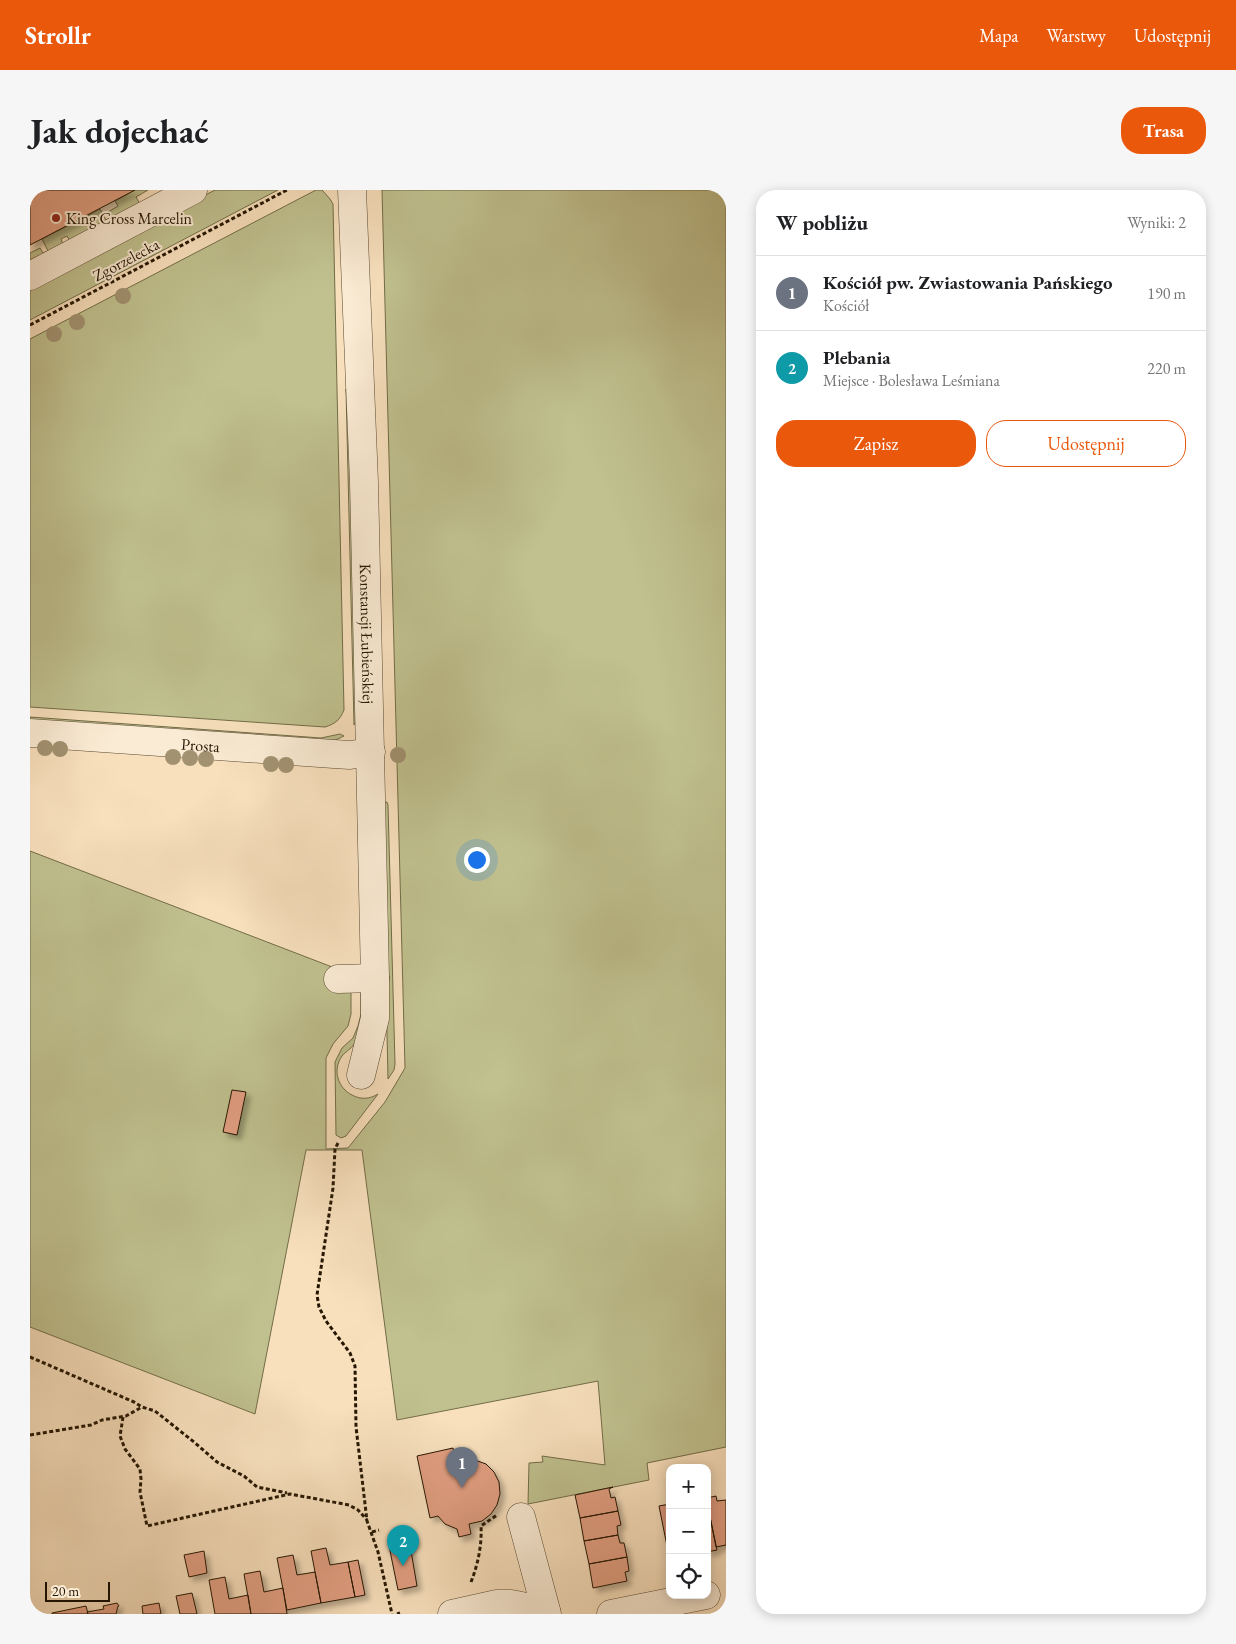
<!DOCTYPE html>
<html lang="pl">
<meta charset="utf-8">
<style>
:root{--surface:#fff;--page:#f6f6f6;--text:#202124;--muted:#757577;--line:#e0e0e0;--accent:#ea580c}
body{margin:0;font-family:"EB Garamond",serif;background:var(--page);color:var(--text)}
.controls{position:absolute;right:15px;bottom:15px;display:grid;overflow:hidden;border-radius:10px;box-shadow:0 2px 12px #0003}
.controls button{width:45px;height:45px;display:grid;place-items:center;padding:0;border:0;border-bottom:1px solid var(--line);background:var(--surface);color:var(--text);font:25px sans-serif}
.scale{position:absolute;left:15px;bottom:12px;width:65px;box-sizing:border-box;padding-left:5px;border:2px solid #251602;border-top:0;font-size:14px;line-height:18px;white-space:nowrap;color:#251602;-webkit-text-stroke:4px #faebd4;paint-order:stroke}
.you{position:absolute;left:446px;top:669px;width:18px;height:18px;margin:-12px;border:4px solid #fff;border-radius:50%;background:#1a73e8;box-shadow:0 0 0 8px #1a73e833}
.badge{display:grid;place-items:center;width:32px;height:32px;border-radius:50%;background:var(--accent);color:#fff;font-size:16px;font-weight:700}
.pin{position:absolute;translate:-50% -41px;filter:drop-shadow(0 1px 2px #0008)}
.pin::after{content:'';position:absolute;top:26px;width:18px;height:15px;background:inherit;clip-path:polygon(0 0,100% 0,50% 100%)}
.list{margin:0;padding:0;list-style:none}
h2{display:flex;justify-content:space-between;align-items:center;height:65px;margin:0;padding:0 20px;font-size:21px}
h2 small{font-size:16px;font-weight:400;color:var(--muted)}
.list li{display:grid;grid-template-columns:32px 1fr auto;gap:15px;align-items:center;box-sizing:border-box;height:75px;padding:0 20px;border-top:1px solid var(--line)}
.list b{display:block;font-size:19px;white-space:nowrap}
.list p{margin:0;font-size:16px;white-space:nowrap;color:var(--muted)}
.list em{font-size:16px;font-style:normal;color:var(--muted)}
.actions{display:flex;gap:10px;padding:15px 20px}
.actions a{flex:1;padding:11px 0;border:1px solid var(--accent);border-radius:20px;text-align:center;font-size:18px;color:var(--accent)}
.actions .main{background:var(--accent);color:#fff}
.icon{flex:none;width:28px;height:28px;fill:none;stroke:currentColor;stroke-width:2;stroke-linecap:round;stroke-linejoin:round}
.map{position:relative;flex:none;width:696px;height:1424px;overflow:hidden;border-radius:20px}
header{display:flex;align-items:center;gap:30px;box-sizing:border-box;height:70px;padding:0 25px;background:var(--accent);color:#fff}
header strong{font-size:24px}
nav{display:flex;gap:28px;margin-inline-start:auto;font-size:18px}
.intro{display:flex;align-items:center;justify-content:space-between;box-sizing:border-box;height:120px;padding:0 30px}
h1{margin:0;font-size:35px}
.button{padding:12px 22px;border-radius:20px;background:var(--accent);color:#fff;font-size:18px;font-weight:700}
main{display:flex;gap:30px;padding:0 30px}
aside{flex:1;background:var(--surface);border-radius:20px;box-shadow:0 2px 12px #0003}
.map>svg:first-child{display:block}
.green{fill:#c0c18f;stroke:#726c48}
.building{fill:#e19e81;stroke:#251602;filter:url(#shadow)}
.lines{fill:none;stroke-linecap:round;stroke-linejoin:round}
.minor-casing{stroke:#5a4831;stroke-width:29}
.path{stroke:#251602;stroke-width:3;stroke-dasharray:4 2.5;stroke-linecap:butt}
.minor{stroke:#faebd4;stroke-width:28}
.tree{fill:#a29271}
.poi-dot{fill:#8f2418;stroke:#faebd4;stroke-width:2}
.labels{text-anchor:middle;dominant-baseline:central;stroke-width:4;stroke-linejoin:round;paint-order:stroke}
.poi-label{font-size:16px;fill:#251602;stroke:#faebd4;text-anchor:start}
.street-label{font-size:16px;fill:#251602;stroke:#faebd4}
</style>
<header>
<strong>Strollr</strong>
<nav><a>Mapa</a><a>Warstwy</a><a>Udostępnij</a></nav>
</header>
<div class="intro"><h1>Jak dojechać</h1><a class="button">Trasa</a></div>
<main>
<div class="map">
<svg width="696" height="1424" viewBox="0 0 696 1424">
<defs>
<filter id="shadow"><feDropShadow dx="4.5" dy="4.5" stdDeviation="2.5" flood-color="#0004"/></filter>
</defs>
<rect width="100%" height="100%" fill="#f8e0bd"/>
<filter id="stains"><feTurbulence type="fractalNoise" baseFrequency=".004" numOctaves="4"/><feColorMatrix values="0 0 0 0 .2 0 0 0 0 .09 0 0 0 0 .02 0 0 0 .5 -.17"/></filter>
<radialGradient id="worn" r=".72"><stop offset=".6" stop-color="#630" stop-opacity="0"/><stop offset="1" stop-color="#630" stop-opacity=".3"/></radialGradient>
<path class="green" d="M105,0H118L106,7L111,16L41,53L37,46L31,49L34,57L0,75V63L10,58L13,63L18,61L12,49L70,19L76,30L81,27L78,22L88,16L85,11Z
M185,0H248L0,130V96Z
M286,0H292L300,9L303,14L314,520C310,530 305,534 295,537L0,517V149Z
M352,0H696V1257L617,1273L619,1290L498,1314L499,1273L513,1272L512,1266L575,1275L568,1191L367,1230L332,960H276L225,1224L0,1137V661L310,780L321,797V824L318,836L303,854L296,868V959L318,958L355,912L375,878Z
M316,199L324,278L328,527L324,535Z
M0,527L291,548L310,544L314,546L299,553L0,533Z
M357,612L358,615L365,874L364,880L358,889L352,613Z
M331,799L337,807C333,822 330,838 325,852C323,858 316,861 312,866C302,880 308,898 322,905C331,910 340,909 348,904L316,946L311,948L306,945L305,872L312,858L323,848L328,836L331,824Z"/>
<path class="building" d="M0,0H105L0,55Z
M202,900L216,902L207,945L193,942Z
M423,1258L426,1271L434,1269L445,1270L456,1274L464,1282L469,1292L470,1304L467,1315L461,1324L452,1331L439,1334L441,1344L429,1347L427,1339L415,1334L408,1326L400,1328L387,1266Z
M583,1297L579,1299L581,1308L585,1307L588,1321L550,1328L545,1305Z
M686,1306L687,1311L696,1310V1355L686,1357L677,1311V1308Z
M677,1313L687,1360L677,1362Z
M640,1314V1366H639L629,1316Z
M588,1321L591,1335L587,1336L588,1345L554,1351L550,1328Z
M588,1345L590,1353H594L597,1367L559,1374L554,1351Z
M384,1346L385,1354L380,1355L387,1396L368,1400L358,1351Z
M296,1358L300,1375L318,1372L325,1407L291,1413L281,1361Z
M174,1361L177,1383L159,1387L154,1365Z
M263,1365L267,1385L285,1382L291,1413L257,1420L247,1368Z
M597,1367L599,1381L595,1382L597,1391L563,1398L559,1374Z
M328,1370L335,1405L325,1407L318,1372Z
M230,1381L234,1402L253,1398L257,1424H221L214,1384Z
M195,1387L199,1409L218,1405L221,1424H185L179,1390Z
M162,1403L167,1424H150L146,1406Z
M87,1413L89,1416H88L86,1424H58L57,1422L74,1419L73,1416Z
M129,1413L131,1424H113L112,1416Z
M56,1416L58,1424H22V1423Z"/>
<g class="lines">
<defs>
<g id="minor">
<path id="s1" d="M322,0L334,292L345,788V828L331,885"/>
<path d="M0,86L163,0"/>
<path id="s2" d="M0,543L304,564L320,565L341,562"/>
<path d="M308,789L345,788"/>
<path d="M491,1327L517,1424"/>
<path d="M422,1424L467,1414H481L516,1421"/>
<path d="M581,1424L676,1405"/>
</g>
</defs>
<use href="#minor" class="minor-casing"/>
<path class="path" d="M0,135L257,0
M308,953L305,959L303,998L287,1105L289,1117L296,1131L320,1163L325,1176L326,1237L337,1331L348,1362L362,1424
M0,1167L104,1212L112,1217L125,1221L164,1252L187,1272L214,1286L227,1297L257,1303
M93,1227L90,1246L95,1259L110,1279L111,1289L110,1302L117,1336L260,1304L319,1315L328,1320L337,1330
M0,1245L61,1235L72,1230L96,1226L112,1217
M342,1342L349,1340
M441,1392C448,1374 452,1355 451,1336L467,1325
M367,1424L370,1423"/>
<use href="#minor" class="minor"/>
</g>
<g class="tree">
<circle cx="93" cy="106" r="8"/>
<circle cx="47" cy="132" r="8"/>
<circle cx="24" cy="144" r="8"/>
<circle cx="15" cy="558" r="8"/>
<circle cx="30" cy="559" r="8"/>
<circle cx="368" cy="565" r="8"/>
<circle cx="143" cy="567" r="8"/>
<circle cx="160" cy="568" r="8"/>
<circle cx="176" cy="569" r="8"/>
<circle cx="241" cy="574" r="8"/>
<circle cx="256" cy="575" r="8"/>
</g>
<circle class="poi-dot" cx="26" cy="28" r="5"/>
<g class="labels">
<g class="poi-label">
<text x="36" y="28">King Cross Marcelin</text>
</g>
<g class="street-label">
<text transform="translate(96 70) rotate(-28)">Zgorzelecka</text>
<text stroke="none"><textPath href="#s1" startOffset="444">Konstancji Łubieńskiej</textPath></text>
<text stroke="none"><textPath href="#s2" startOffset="171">Prosta</textPath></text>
</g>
</g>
<rect width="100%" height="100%" filter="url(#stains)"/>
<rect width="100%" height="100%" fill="url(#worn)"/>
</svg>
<div class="controls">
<button>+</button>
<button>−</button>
<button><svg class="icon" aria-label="locate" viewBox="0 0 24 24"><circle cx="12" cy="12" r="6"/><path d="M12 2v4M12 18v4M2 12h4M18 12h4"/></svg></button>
</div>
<div class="scale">20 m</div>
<div class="you"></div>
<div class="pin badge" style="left:432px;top:1298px;background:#6b7280">1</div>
<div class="pin badge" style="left:373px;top:1376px;background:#0f9aa8">2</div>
</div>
<aside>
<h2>W pobliżu<small>Wyniki: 2</small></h2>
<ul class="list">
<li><span class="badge" style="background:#6b7280">1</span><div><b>Kościół pw. Zwiastowania Pańskiego</b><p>Kościół</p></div><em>190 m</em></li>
<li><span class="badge" style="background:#0f9aa8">2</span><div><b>Plebania</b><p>Miejsce · Bolesława Leśmiana</p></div><em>220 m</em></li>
</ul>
<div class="actions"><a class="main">Zapisz</a><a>Udostępnij</a></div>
</aside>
</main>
